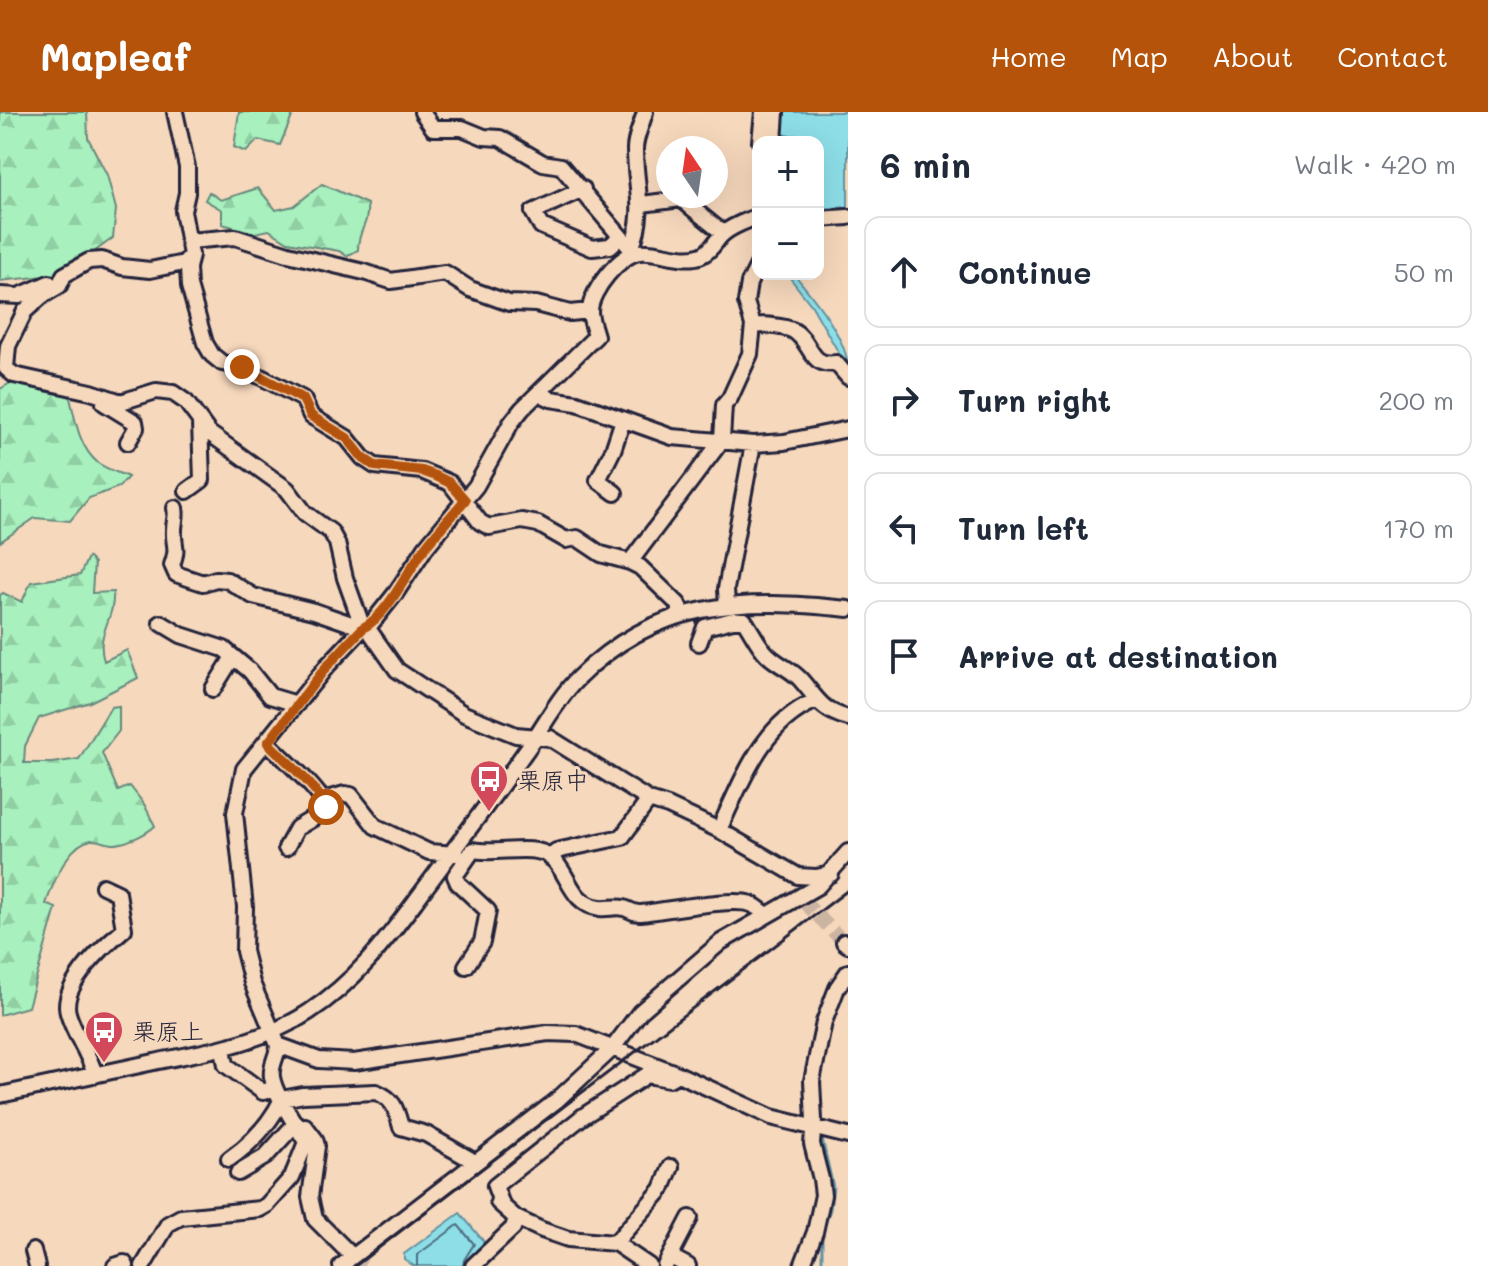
<!DOCTYPE html>
<meta charset="utf-8">
<style>
:root{--surface:#fff;--page:#f2f2f3;--text:#1f2937;--muted:#747a83;--line:#e0e1e3;--accent:#b45309}
body{margin:0;font-family:Mali,"Klee One",sans-serif;background:var(--page);color:var(--text)}
.controls{position:absolute;right:24px;top:24px;display:grid;overflow:hidden;border-radius:16px;box-shadow:0 8px 32px #0002}
.controls button{width:72px;height:72px;display:grid;place-items:center;padding:0;border:0;border-bottom:2px solid var(--line);background:var(--surface);color:var(--text);font:40px sans-serif}
.compass{position:absolute;left:656px;top:24px;width:72px;height:72px;border-radius:50%;background:var(--surface);box-shadow:0 8px 32px #0002;rotate:347deg}
.stop{position:absolute;width:24px;height:24px;margin:-18px;border:6px solid #b45309;border-radius:50%;background:#fff}
.stop.end{background:#b45309;border-color:#fff;box-shadow:0 2px 8px #0008}
.list{margin:0;padding:0;list-style:none}
h2{display:flex;justify-content:space-between;align-items:center;height:104px;margin:0;padding:0 32px;font-size:34px}
h2 small{font-size:26px;font-weight:400;color:var(--muted)}
.list li{display:grid;grid-template-columns:52px 1fr auto;gap:24px;align-items:center;box-sizing:border-box;height:112px;margin:0 16px 16px;padding:0 16px;border:2px solid var(--line);border-radius:16px}
.list b{display:block;font-size:30px;white-space:nowrap}
.list em{font-size:26px;font-style:normal;color:var(--muted)}
.icon{flex:none;width:44px;height:44px;fill:none;stroke:currentColor;stroke-width:2;stroke-linecap:round;stroke-linejoin:round}
.map{position:relative;flex:none;width:848px;height:1154px;overflow:hidden}
header{display:flex;align-items:center;gap:48px;box-sizing:border-box;height:112px;padding:0 40px;background:var(--accent);color:#fff}
header strong{font-size:38px}
nav{display:flex;gap:44px;margin-inline-start:auto;font-size:28px}
main{display:flex}
aside{flex:1;background:var(--surface)}
.map>svg:first-child{display:block}
.forest{fill:url(#forest-firs);stroke:#65897c;stroke-width:2}
.water{fill:#8ddee7;stroke:#6293a2;stroke-width:2}
.lines{fill:none;stroke-linecap:round;stroke-linejoin:round}
.shore{stroke:#4d6d80;stroke-width:2}
.stream{stroke:#6293a2;stroke-width:3}
.minor-tunnel{stroke:#ccb4a2;stroke-width:14;stroke-dasharray:14 7;stroke-linecap:butt}
.minor-casing{stroke:#22223b;stroke-width:20}
.minor{stroke:#f6d8bc;stroke-width:14}
.rail{stroke:#22223b;stroke-width:3}
.route{stroke:#b45309;stroke-width:10}
.labels{text-anchor:middle;dominant-baseline:central;stroke-width:6;stroke-linejoin:round;paint-order:stroke}
.poi-label{font-size:24px;fill:#22223b;stroke:#f6d8bc;text-anchor:start}
</style>
<header>
<strong>Mapleaf</strong>
<nav><a>Home</a><a>Map</a><a>About</a><a>Contact</a></nav>
</header>
<main>
<div class="map">
<svg width="848" height="1154" viewBox="0 0 848 1154">
<defs>
<pattern id="forest-firs" width="22" height="20" patternUnits="userSpaceOnUse" patternTransform="scale(2)"><rect width="22" height="20" fill="#a8f0bd"/><path d="M5 1l3.5 6h-7zM16 11l3.5 6h-7z" fill="#90cea3"/></pattern>
</defs>
<rect width="100%" height="100%" fill="#f6d8bc"/>
<filter id="ink" filterUnits="userSpaceOnUse"><feTurbulence type="fractalNoise" baseFrequency=".0125" numOctaves="2"/><feDisplacementMap in="SourceGraphic" scale="16" xChannelSelector="R" yChannelSelector="G"/><feConvolveMatrix kernelMatrix="1 2 1 2 8 2 1 2 1" color-interpolation-filters="sRGB"/></filter>
<g filter="url(#ink)">
<path class="forest" d="M0,0H87L88,26L107,63L116,97L113,126L64,162L0,169Z
M239,0H294L280,33L258,28L246,40L234,35Z
M322,72L367,92C369,115 358,116 358,138L347,144L339,139L288,130L269,118L255,121L222,112V98L205,88L209,80L221,88L258,76L276,98L294,94Z
M14,269L67,275C75,300 76,333 98,351C106,357 119,361 128,365L119,375L89,386L70,409L35,406L0,430V277Z
M88,445L94,451L92,481L113,480C115,509 95,520 104,549L127,538L138,566L90,590L39,606L25,634L24,651H52L79,647L111,595L119,594V619L102,641L118,679L130,674L144,692L155,714C145,723 129,730 116,732C108,733 99,727 91,728C67,732 52,774 46,792L56,796L28,895L0,903V483L3,481L22,490L31,470L80,463Z"/>
<path class="water" d="M777,0H848V95L818,97V30H803L802,24L775,22Z
M787,162H794C813,185 848,227 848,257L812,194Z
M460,1101L485,1131L469,1154H414L404,1147V1142Z"/>
<g class="lines">
<path class="shore" d="M417,1154V1143L458,1113L474,1132L464,1148L463,1154"/>
<path class="stream" d="M828,924L832,908
M822,1027L833,1075L830,1097L822,1122V1154"/>
<path class="minor-tunnel" d="M803,789L844,830
M353,1145L370,1154"/>
<defs>
<path id="minor" d="M175,0L187,55V81L183,99L191,143L188,156L189,174L205,231L212,243L222,251L242,255L303,287L311,304L347,326L363,346L375,354L422,359L450,371L480,410L489,415L522,409L538,412L566,428L577,426L601,442L630,450L640,455L678,492L682,502
M422,0L433,16H462L484,25L500,26L543,51L561,54L631,137
M760,30L763,0
M774,30L776,0
M583,77L533,100L541,114L592,136L610,134L620,125
M642,92L681,87L723,121
M758,104C747,109 733,113 724,121C716,127 713,138 702,143C683,151 660,138 640,140C620,142 590,179 590,199C590,207 594,216 596,224L522,297L511,311L476,374L426,435L395,482L371,512L363,516L327,554L244,657L235,701L245,795L244,839L252,871L278,933L319,948L354,950L548,921L576,922L678,962L771,1005L848,1024
M818,107L848,105
M189,129L235,125L288,142L364,160L391,169L445,161L470,177L509,191L536,192L570,201L590,199
M633,142L631,137C647,99 635,75 635,37C635,25 642,12 645,0
M191,143L184,151L150,158L122,155L102,148L89,149L64,163L59,174L42,184L25,199L8,234L6,256L14,263L91,280L121,290L156,279L173,281L186,290L209,321L287,377L305,401L331,420L337,431L345,466L363,516
M0,183L19,184L49,171
M753,213C764,213 782,214 792,218C812,228 808,256 836,251L848,265
M539,281L551,287L577,291L672,325L753,332L784,330L848,317
M104,291L135,310L136,316L128,330
M187,379L202,368L200,311
M615,381L598,368L613,338L623,308
M175,396C177,405 174,409 174,418C173,435 179,433 172,453L176,462L203,471L216,467L227,468L253,484L314,499L369,518L397,558L464,602L516,623L550,626L649,688L668,694L719,718L798,764L816,765L831,762
M630,450L722,328L724,293L730,286L750,242L753,213L746,190L749,171L758,153
M727,493L726,477L753,332
M161,511L181,523L224,537L250,559L270,584L297,592
M699,531L705,515L733,508H744C751,518 757,531 765,540C775,552 790,556 800,567C818,587 820,598 848,606
M213,577L233,545
M268,631C282,645 320,678 326,695L322,701L297,716L286,736
M323,688L345,682L351,683L375,714L429,740L456,742
M719,718C742,669 762,611 815,589
M551,746L556,739L622,725L649,688
M844,830L848,833
M466,854L482,830L488,799L458,771L455,764L473,738C496,743 534,731 551,745C570,762 570,792 600,796C608,797 616,794 624,796C631,798 634,802 641,801C666,799 730,785 751,792C756,794 761,799 766,802
M223,936L226,953L263,980L275,976
M95,963C89,940 74,923 68,901C60,873 105,833 124,817L118,781L103,774
M0,983C51,972 103,961 154,950C208,939 262,931 309,900C356,869 384,831 417,787C453,738 490,690 525,640C543,616 556,588 578,566C658,487 743,486 848,497
M305,1014L315,1027L317,1034L310,1085L315,1107L353,1145
M229,1047C252,1031 270,1012 282,987L303,983L376,980C394,987 396,997 401,1015L426,1022L475,1050
M238,1061L265,1045L296,1011
M498,1090L516,1106L542,1118L568,1127L615,1131L649,1154
M502,1093L495,1074L582,1005L647,963L669,967L676,963
M615,1131L662,1077L671,1055
M33,1139L37,1154
M671,1145L688,1154
M115,1154L124,1151L126,1154
M143,1154L168,1112L181,1105L260,1097L267,1093L292,1065L306,1030C296,1012 275,984 272,965C270,952 278,944 278,933
M341,1154L556,989L612,937L640,900L721,830L818,774L848,740
M473,1154L513,1116L516,1106
M665,1154L690,1106
M802,1154L815,1120L823,1083L821,1067L812,1032L814,1008L812,969L824,910L837,876L848,860"/>
</defs>
<use href="#minor" class="minor-casing"/>
<use href="#minor" class="minor"/>
<path class="rail" d="M354,1154L848,778"/>
</g>
</g>
<g class="lines" filter="url(#ink)">
<path class="route" d="M242,255L303,287L311,304L347,326L363,346L375,354L422,359L436,364L450,371L465,388C451,404 437,420 424,437C407,460 388,503 363,516L327,554L268,631C283,646 319,677 326,695"/>
</g>
<defs>
<symbol id="bus-pin" viewBox="-11 -11 22 30"><path d="M0 17L-7.5 6A9.5 9.5 0 1 1 7.5 6Z" fill="#d1495b" stroke="#f6d8bc"/><path d="M-5-6H5V4H4V6H2V4H-2V6H-4V4H-5ZM-3.5-4V0h7V-4ZM-3.5 1.2v1.5H-2V1.2ZM2 1.2v1.5H3.5V1.2Z" fill="#fff"/></symbol>
</defs>
<g fill-rule="evenodd">
<use href="#bus-pin" x="467" y="645" width="44" height="60"/>
<use href="#bus-pin" x="82" y="896" width="44" height="60"/>
</g>
<g class="labels">
<g class="poi-label">
<text x="517" y="667">栗原中</text>
<text x="132" y="918">栗原上</text>
</g>
</g>
</svg>
<div class="controls">
<button>+</button>
<button>−</button>
</div>
<svg class="compass" viewBox="-18 -18 36 36"><path d="M0-13l5 13h-10z" fill="#e53935"/><path d="M0 13l5-13h-10z" fill="#747a83"/></svg>
<div class="stop" style="left:326px;top:695px"></div>
<div class="stop end" style="left:242px;top:255px"></div>
</div>
<aside>
<h2>6 min<small>Walk · 420 m</small></h2>
<ul class="list">
<li><svg class="icon" aria-label="ahead" viewBox="0 0 24 24"><path d="M12 20V5M6 11l6-6 6 6"/></svg><div><b>Continue</b></div><em>50 m</em></li>
<li><svg class="icon" aria-label="right" viewBox="0 0 24 24"><path d="M7 20v-9h11M14 6l5 5-5 5"/></svg><div><b>Turn right</b></div><em>200 m</em></li>
<li><svg class="icon" aria-label="left" viewBox="0 0 24 24"><path d="M17 20v-9H6M10 6l-5 5 5 5"/></svg><div><b>Turn left</b></div><em>170 m</em></li>
<li><svg class="icon" aria-label="arrive" viewBox="0 0 24 24"><path d="M6 21V4h12l-3 4 3 4H6"/></svg><div><b>Arrive at destination</b></div></li>
</ul>
</aside>
</main>
